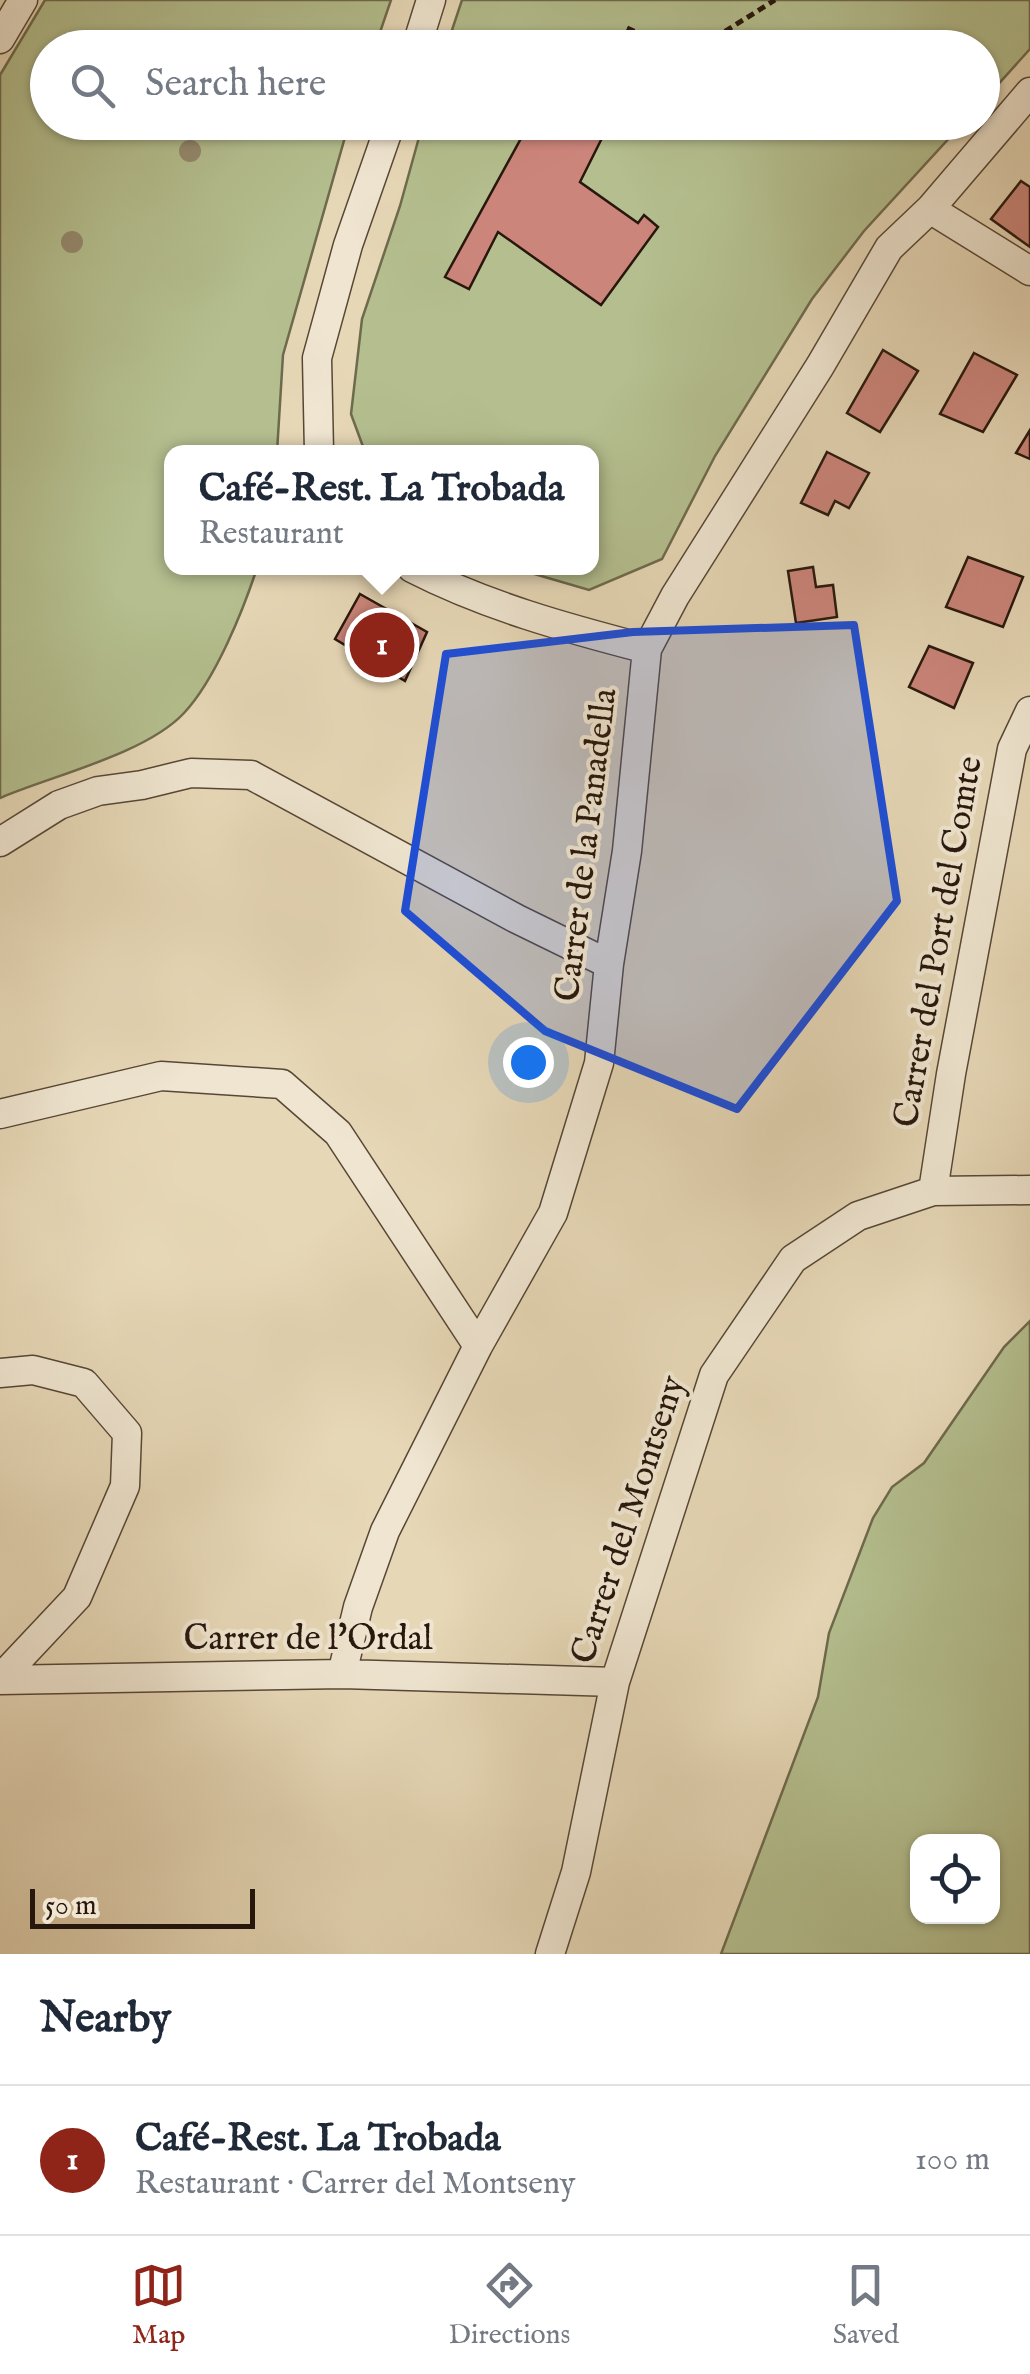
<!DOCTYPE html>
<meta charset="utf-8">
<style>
:root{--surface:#fff;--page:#f6f6f7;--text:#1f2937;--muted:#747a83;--line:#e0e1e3;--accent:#8f2418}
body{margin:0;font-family:"IM FELL English",serif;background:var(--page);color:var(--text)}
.controls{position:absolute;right:30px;bottom:30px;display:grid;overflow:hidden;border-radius:20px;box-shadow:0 2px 8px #0004}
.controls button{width:90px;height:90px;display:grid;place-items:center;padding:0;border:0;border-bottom:2px solid var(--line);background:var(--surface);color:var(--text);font:50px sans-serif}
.scale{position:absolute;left:30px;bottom:25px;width:225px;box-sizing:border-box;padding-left:10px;border:5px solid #27170c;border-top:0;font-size:28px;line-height:35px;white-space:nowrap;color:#27170c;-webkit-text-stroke:8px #efe5d0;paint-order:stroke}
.you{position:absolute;left:528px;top:1062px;width:35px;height:35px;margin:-25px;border:8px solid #fff;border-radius:50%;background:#1a73e8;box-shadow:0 0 0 15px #1a73e833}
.badge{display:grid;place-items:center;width:65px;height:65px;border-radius:50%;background:var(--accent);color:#fff;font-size:32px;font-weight:700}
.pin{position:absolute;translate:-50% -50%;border:5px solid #fff;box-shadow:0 2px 10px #0006}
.popup{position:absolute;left:164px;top:445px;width:435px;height:130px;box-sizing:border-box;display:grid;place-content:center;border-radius:20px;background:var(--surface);filter:drop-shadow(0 2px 8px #0005);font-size:32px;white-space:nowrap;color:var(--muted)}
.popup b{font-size:38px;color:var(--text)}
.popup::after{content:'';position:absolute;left:50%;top:100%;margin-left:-20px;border:20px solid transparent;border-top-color:var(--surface)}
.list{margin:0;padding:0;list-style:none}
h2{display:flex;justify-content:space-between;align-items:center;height:130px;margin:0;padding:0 40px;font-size:42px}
h2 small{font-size:32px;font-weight:400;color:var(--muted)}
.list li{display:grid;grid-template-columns:65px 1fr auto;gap:30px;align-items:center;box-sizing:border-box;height:150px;padding:0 40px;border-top:2px solid var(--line)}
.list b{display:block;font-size:38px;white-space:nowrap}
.list p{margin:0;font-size:32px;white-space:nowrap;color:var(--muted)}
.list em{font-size:32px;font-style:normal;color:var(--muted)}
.icon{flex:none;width:55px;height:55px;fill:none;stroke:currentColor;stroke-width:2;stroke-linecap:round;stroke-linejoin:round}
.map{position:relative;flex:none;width:1030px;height:1954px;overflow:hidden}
.search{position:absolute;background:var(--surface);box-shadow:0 2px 8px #0004;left:30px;right:30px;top:30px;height:110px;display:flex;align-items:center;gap:25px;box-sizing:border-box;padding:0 35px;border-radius:55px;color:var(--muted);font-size:38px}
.sheet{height:280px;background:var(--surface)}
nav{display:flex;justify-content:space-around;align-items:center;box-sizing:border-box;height:140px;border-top:2px solid var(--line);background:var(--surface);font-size:28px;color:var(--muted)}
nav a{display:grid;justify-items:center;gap:5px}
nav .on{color:var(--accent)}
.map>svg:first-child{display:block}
.green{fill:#b4be8e;stroke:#6e6a4d;stroke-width:2.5;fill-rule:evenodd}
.building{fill:#cc857b;stroke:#27170c;stroke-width:2.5}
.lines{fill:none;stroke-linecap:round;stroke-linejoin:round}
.minor-casing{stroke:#574736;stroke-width:31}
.path{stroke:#27170c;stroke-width:5;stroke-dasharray:8 5;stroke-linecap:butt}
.minor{stroke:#efe5d0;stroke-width:28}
.tree{fill:#94896e}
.marked{fill:#1d4ed8;fill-opacity:0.2;stroke:#1d4ed8;stroke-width:8;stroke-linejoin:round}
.labels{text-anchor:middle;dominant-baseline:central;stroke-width:8;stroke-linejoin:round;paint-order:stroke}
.street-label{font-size:35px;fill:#27170c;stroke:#efe5d0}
</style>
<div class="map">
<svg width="1030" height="1954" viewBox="0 0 1030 1954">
<rect width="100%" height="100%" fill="#e6d7b6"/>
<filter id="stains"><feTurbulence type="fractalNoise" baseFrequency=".002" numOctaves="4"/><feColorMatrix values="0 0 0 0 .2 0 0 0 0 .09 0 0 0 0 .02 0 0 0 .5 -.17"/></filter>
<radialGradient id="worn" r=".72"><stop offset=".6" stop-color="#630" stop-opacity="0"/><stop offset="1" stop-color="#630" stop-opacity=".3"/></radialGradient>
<path class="green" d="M45,0H391L375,47L48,48V122L349,123L283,355L277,452H172V568H257C243,611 215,680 184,713C146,754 51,776 0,798V75Z
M462,0H1030V49L983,101L982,48H446Z
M423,123H963L864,231L812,299L715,456L662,559L589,590L514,568H592V452H365L351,414L362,319L400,206Z
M1030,1321V1954H721L818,1697L829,1633L873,1518L892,1487L924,1463L1004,1347ZM918,1842H992V1916H918Z"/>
<path class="building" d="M579,33L606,48H571Z
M530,122H610L580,182L638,223L644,215L658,227L601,305L498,232L469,289L445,277Z
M1021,181L1030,187V247L991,219Z
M883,350L918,371L880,432L847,413Z
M974,353L1017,375L983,432L940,414Z
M1030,430V459L1016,453Z
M827,452L869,473L849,508L835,501L828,515L801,503Z
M968,557L1023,577L1003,627L946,607Z
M813,567L816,587L833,585L837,617L796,623L788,571Z
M360,594L427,632L405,681L335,639Z
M929,646L973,663L954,708L909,687Z"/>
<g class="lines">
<defs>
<path id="minor" d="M0,39L23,0
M416,48L431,0
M930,209L1030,271
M319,452L317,358L348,245L391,122
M412,568C486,606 566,628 647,649
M0,842L59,805L98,791L142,785L191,773L251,775L517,919L609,964
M0,1114L161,1076L282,1084L338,1133L478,1346
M933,1191L951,1074L1012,749L1030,711
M0,1373L33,1370L84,1383L127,1433L125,1486L77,1597L0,1679
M342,1674L358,1607L385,1531L478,1346L553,1213L599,1063L609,964L627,851L647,649L675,596L820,366L889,248L930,209L1030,92
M0,1680L342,1674L615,1682
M550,1954L576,1872L615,1682L714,1375L793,1259L858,1216L933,1191L1030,1190"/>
</defs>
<use href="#minor" class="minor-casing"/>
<path class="path" d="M627,28L664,45L716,37L775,0"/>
<use href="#minor" class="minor"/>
</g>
<g class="tree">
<circle cx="190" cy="151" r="11"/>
<circle cx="72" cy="242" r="11"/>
</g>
<path class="marked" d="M854,625L897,901L737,1109L545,1031L405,911L446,654L633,632Z"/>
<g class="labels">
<g class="street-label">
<text transform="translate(587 845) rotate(-83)">Carrer de la Panadella</text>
<text transform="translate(939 942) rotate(-80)">Carrer del Port del Comte</text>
<text transform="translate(629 1520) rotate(-72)">Carrer del Montseny</text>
<text x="308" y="1639">Carrer de l'Ordal</text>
</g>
</g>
<rect width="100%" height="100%" filter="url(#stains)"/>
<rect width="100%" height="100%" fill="url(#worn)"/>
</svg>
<div class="controls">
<button><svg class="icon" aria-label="locate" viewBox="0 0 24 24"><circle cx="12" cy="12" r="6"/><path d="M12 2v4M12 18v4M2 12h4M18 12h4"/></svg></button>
</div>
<div class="scale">50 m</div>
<div class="you"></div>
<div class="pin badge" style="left:382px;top:645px">1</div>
<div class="popup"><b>Café-Rest. La Trobada</b>Restaurant</div>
<div class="search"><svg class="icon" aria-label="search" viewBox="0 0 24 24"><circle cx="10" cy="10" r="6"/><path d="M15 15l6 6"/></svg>Search here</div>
</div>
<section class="sheet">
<h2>Nearby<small></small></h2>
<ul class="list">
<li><span class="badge">1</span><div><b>Café-Rest. La Trobada</b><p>Restaurant · Carrer del Montseny</p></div><em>100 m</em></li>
</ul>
</section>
<nav>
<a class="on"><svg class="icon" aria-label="map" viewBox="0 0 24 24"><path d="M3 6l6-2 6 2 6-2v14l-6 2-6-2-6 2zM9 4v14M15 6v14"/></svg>Map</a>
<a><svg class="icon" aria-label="directions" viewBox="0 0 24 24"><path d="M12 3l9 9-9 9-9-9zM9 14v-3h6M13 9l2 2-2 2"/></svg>Directions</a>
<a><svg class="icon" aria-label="saved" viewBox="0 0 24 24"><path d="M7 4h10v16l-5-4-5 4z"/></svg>Saved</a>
</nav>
